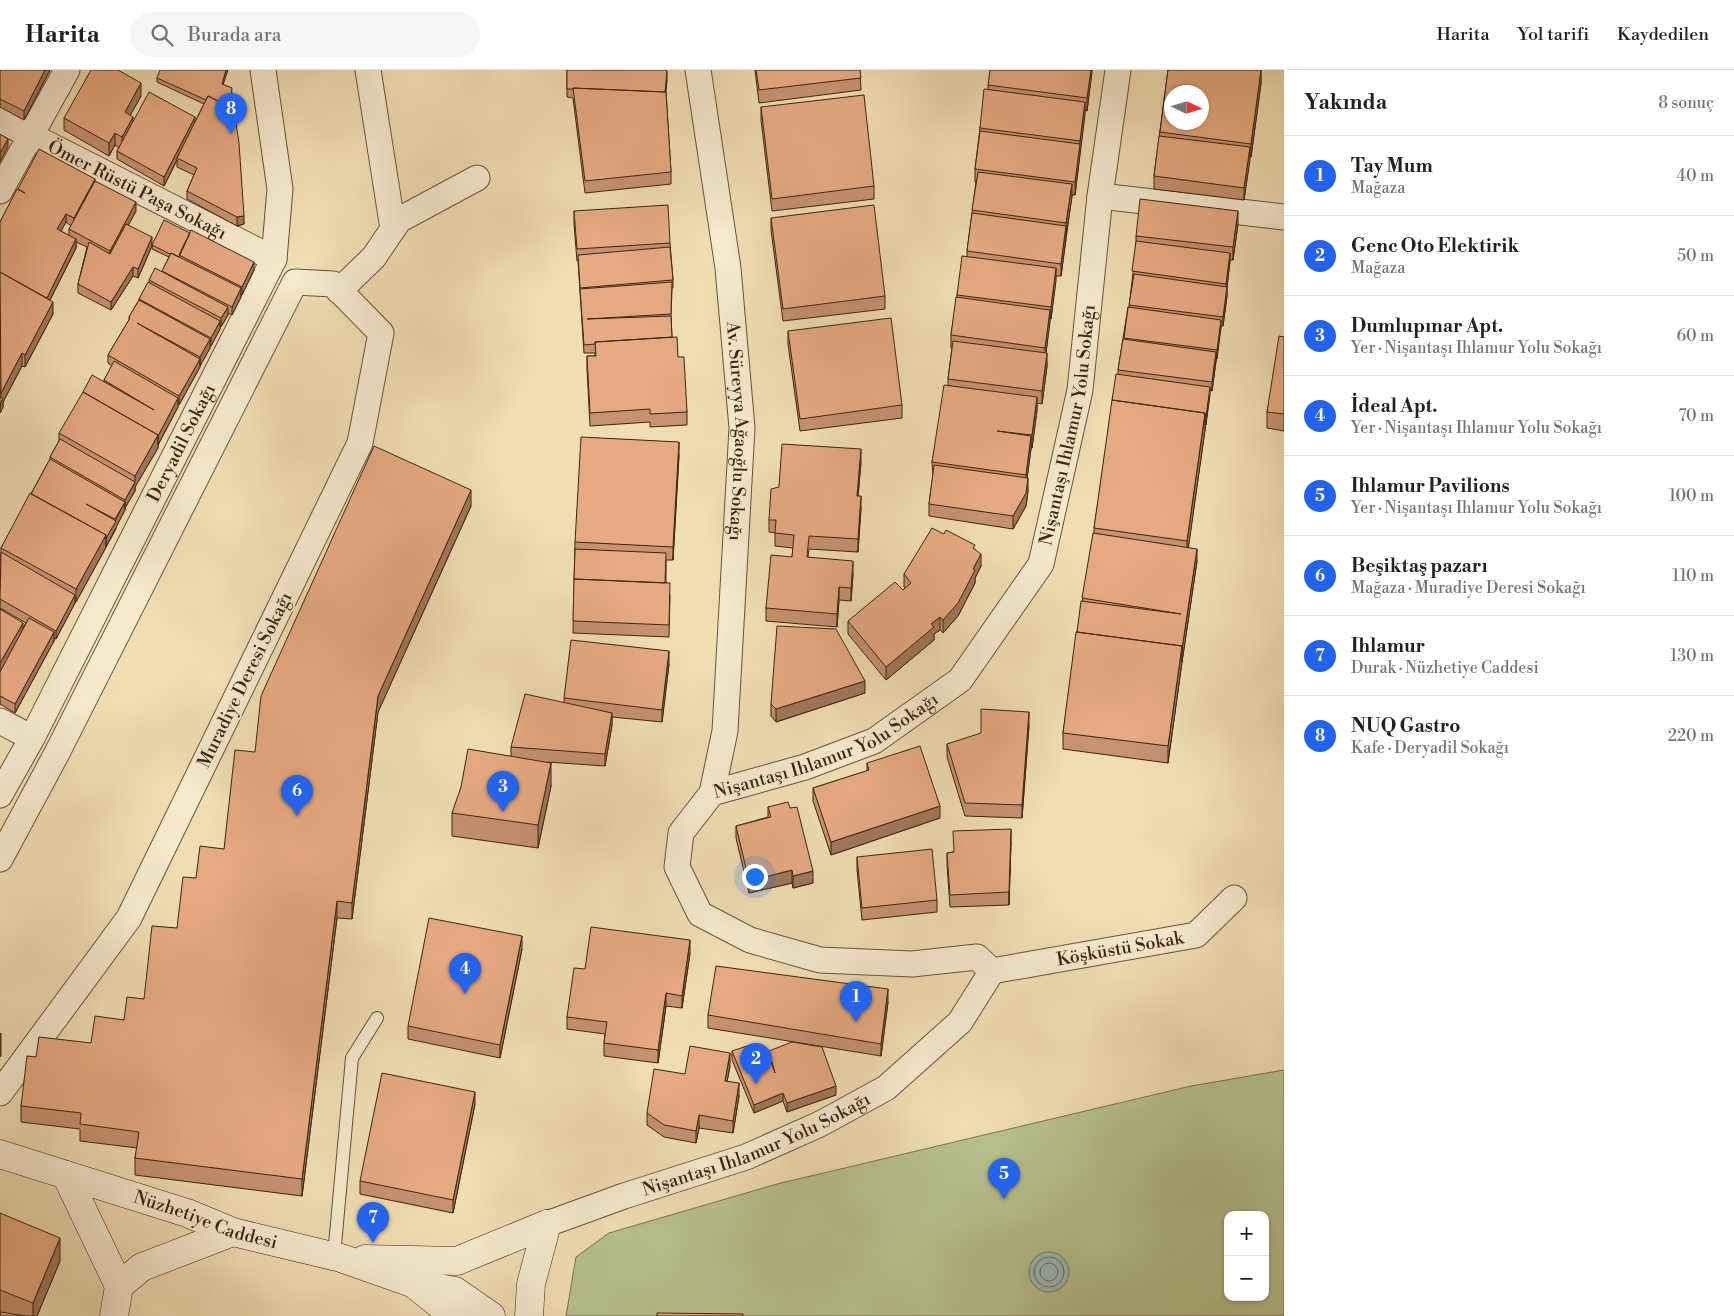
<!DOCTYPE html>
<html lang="tr">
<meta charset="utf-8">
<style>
:root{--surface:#fff;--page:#f6f6f6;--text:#202124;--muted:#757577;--line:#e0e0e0;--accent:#2563eb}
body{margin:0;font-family:"Libre Bodoni",serif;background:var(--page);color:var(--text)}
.controls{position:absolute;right:15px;bottom:15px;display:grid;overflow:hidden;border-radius:10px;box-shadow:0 1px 4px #0004}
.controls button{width:45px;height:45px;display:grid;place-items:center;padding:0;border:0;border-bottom:1px solid var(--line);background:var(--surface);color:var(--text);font:25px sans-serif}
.compass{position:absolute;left:1164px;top:15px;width:45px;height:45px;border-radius:50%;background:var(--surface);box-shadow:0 1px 4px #0004;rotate:94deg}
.you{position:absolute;left:754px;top:806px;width:18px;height:18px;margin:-12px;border:4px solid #fff;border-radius:50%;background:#1a73e8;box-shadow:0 0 0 8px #1a73e833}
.badge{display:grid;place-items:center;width:32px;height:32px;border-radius:50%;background:var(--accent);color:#fff;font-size:16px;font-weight:700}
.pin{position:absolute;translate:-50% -41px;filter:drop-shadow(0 1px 2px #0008)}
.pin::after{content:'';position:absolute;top:26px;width:18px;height:15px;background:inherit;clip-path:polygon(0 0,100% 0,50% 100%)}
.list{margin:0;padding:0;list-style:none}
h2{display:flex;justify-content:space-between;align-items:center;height:65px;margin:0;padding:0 20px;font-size:21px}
h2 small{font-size:16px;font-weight:400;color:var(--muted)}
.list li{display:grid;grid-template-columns:32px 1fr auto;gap:15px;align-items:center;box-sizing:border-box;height:80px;padding:0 20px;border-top:1px solid var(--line)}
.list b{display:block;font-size:19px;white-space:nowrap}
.list p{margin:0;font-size:16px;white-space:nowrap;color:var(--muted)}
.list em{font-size:16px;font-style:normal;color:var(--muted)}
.icon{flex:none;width:28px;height:28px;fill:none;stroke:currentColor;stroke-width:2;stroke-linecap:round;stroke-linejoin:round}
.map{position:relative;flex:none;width:1284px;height:1246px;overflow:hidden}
header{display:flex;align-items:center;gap:30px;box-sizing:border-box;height:70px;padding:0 25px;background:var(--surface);border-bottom:1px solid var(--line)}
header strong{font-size:24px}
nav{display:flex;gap:28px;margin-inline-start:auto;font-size:18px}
.search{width:350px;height:45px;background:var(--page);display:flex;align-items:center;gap:12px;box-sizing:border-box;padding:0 18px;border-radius:28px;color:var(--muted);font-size:19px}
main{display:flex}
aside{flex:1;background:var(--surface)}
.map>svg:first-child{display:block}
.green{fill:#b7c28f;stroke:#797450;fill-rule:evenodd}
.water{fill:#9dbab6;stroke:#767e74}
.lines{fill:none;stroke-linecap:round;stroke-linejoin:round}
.shore{stroke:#6c7064;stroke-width:1}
.lane-casing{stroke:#68533a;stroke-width:14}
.street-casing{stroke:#68533a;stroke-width:27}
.secondary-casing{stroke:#3b2511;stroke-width:29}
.lane{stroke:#f5eace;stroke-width:12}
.street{stroke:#f5eace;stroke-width:25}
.secondary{stroke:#f5eace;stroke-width:28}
.wall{fill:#c69270;stroke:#3b2511;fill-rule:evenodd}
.shaded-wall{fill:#a1775b;stroke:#3b2511}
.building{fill:#e6aa82;stroke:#3b2511;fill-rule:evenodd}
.labels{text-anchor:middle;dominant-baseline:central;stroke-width:4;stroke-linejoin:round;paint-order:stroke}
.street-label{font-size:18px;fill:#3b2511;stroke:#f5eace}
</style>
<header>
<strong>Harita</strong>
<div class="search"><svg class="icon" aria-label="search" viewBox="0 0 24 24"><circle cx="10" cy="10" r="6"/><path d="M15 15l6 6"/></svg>Burada ara</div>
<nav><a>Harita</a><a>Yol tarifi</a><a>Kaydedilen</a></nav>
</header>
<main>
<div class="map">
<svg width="1284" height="1246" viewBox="0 0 1284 1246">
<rect width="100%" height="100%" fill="#f0deb3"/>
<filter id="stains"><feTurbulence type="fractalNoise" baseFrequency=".004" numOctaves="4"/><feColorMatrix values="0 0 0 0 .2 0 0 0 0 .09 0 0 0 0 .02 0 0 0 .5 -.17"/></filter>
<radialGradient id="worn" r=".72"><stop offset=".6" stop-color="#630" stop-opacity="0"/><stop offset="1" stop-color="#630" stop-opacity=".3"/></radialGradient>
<path class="green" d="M1284,1000V1246H566L576,1187L609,1163L777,1114L1191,1016ZM1228,1145H1265V1227H1228Z"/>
<path class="water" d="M1029 1202a20 20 0 1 1 40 0a20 20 0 1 1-40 0Z"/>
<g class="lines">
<path class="shore" d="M1034 1202a15 15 0 1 1 30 0a15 15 0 1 1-30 0Z
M1040 1202a9 9 0 1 1 18 0a9 9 0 1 1-18 0Z"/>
<defs>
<path id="lane" d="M334,1186L352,988L377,948"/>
<g id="street">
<path d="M368,0L393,159"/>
<path id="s1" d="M698,0L728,198L742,358L725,661L712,723"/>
<path id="s2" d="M0,50L274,189"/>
<path d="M0,121L67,0"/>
<path d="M1100,126L1284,147"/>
<path d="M339,221L374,187L399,150L477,108"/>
<path d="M0,651L32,668"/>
<path id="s3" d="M0,725L32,668L274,189L280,119L263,0"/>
<path d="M0,789L57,683L295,212L333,214L381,263L360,373L129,848L0,1023"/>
<path id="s4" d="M992,901L1196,865L1234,828"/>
<path id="s5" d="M547,1154L624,1126L746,1087L820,1054L886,1018L960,952L992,901L977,887L912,894L820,890L750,870L700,844L677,797L681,763L712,723L805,697L874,671L960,610L1041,494L1080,320L1100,126L1118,0"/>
</g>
<g id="secondary">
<path id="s6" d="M0,1084L187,1143L233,1162L341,1188L412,1213L455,1221L491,1246"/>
<path d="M66,1105L119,1216"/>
<path d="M365,1189L457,1191L547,1154"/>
<path d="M415,1215L454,1246"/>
<path d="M119,1216L142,1197L233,1162"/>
<path d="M114,1246L119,1216"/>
<path d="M529,1246L531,1214L547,1154"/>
</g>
</defs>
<use href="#lane" class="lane-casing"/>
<use href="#street" class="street-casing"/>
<use href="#secondary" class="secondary-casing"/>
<use href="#lane" class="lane"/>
<use href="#street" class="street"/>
<use href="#secondary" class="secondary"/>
</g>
<path class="wall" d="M0,0H50L24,50L0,37Z
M567,0L667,10L666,22L671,102V114L585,123L573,28L567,27Z
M755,0H860L861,20L759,33Z
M1092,0L1087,41L1085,40L1075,125H1072L1061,206H1056L1051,249H1050L1046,283L1047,296L1042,334L1037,333V340L1032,378H1031L1027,408L1028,421L1026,436L1013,459L929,446V434L933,405L932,392L948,315V309L952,278H951V265L957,225L967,187V181L976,112H975V99L980,58L988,20V15Z
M1168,0H1261V13L1251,87L1250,86L1244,130L1154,119V106Z
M157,8L223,14L232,22L231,38L244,154L237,156L187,129V121L194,105L177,97V90L164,116L117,89V81L119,78L115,75L109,86L64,60V48L141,26L130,45L133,51L195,52L204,34L157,12Z
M761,37L874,116V129L772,141L761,50Z
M95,111L136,141L128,155L152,176L138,208L133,206L111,240L78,223V214L87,177L76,172V178L50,230L53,244L25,297L22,296L3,332V337L0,343V152L18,119ZM66,152L71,156L69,159V166L61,161Z
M574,141L670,173L673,210V218H672L671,246L672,267L678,287L687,342V355L650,357V352L590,356L587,299V286H595V283H584L578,191H577L574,154Z
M771,148L885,226V239L783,251L771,160Z
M1238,154L1233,190H1230L1227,217V226L1223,256H1221L1212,321L1210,320L1205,360L1188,477L1197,491L1182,592L1168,693L1063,679V663L1077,562L1094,463V458L1118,304V300L1128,237H1129L1136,177V166Z
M152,175L254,200L242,225H241V227L232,245L228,243V245L221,257L220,256V259L211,276H210V278L200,296V295V297L179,335L178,334V337L158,375V374V378L135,417V421L125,438V440L116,457V459L76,532L75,531V533L56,569L54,568V571L15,643L0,634V539L23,558L26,553L0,538L1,478L50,389V387L59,371V363L104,312V310L112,296L108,293V285L129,250V247L139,230V229L149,213V210L162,202L169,187L152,179Z
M788,261L902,335V348L800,361L788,274Z
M1284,267V361L1267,358V342Z
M679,385L673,490H666V513L670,526L669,567L573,563L575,472Z
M861,392L858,426L861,438L858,482L809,479L808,487L853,504L851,531L839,530L837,557L766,551V538L792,487L793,478L775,476V463L769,462V450L779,417Z
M471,436L378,642L352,849L337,848L302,1126L135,1105V1088L137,1078L80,1071V1059L21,1052V1036L36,987L91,973L124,950L144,929L177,858L196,808L224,779L255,682Z
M975,479L981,496L975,508V513L958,546L943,563L940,560L934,564V570L886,610L848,564V551L903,520L905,518L904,517V504Z
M669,594L662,652L612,647V655L605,696L547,692L551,716L538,778L452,766V743L511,686V677L564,632V628Z
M865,623L776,652L771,646V634Z
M1029,655L1022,748L965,746L947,687V674Z
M867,693L940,748L831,785L813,731V718L867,701Z
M768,737L790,738L813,813L793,818L792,813L749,823L736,768V756L768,747Z
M1011,772L1009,835L950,837L947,795V783Z
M857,787L937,830V842L862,850L857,800Z
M522,879L500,988L408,969V956Z
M690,883L682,938L666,936L658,993L604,986V973L605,964L567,959V947L585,899Z
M888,932L881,986L708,958V945Z
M732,981L769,985V981L836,1025L787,1042L783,1031L754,1043L732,990Z
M730,996L727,1011L739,1026L733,1063L699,1058L696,1073L664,1067L647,1055V1043L685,1004Z
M475,1034L453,1143L360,1124V1111Z
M0,1143L60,1191L37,1246H0Z"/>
<path class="shaded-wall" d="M45,0H50L24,50V41Z
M226,0H228L222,18V14Z
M1091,0H1092V2L1087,41V28Z
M1260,0H1261V13L1251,87V74L1260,6Z
M667,1V10L664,34V26Z
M141,13V26L125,55V42Z
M1085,32V45L1075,125V112Z
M133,47V60L122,79V67Z
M195,47V55L177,88V90L164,116V107Z
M115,63V75L109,86V73Z
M8,69V77L0,92V83Z
M1250,77V90L1244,130V118Z
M95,109V117L74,157V148Z
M1072,114V127L1066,165V153Z
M136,132V141L110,189V181Z
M1238,141V154L1233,190V177Z
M66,144V152L57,168V159Z
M244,146V154L237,156V147Z
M1066,156V168L1061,206V194Z
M152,167V176L138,208V199Z
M76,169V178L46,238V230Z
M1230,183V192L1227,217V226L1223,256V247L1226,223V214Z
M254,192V200L242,225V217Z
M133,197V206L111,240V232Z
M1056,198V211L1051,249V237Z
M241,218V227L232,245V237Z
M53,232V244L25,297V285Z
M228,237V245L221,257V248Z
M1050,240V252L1045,290V278Z
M1221,250V258L1217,289V280Z
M220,251V259L211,276V268Z
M210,269V278L200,296V287Z
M1216,282V290L1212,321V312Z
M22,283V296L3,332V337L0,343L1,323Z
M1047,283V296L1042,334V321Z
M200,289V297L179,335V326Z
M1210,317V325L1206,355V347Z
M1037,327V340L1032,378V365Z
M178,328V337L158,375V366Z
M1205,343V360L1187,488V471Z
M158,365V378L135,417V421L125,438V430L135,413V406Z
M1031,366V379L1026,417V405Z
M679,372V385L673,490V477Z
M861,379V392L857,438V426Z
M1028,408V421L1026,436L1013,459V446Z
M471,420V436L378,642L352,849V833L378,626Z
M861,426V438L858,482V469Z
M125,432V440L106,477V468Z
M106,465V477L76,532V519Z
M1197,479V491L1182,592V579Z
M981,484V496L975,508V513L958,546L943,563V550L973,499Z
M853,491V504L851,531V518Z
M839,517V530L837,557V544Z
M75,525V533L56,569V561Z
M940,547V560L934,564V570L886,610V597L931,554Z
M23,553V566L0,606V593Z
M54,562V571L15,643V634Z
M1182,576V592L1168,693V676Z
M669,581V594L662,652V640Z
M865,611V623L776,652V639Z
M1029,642V655L1022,748V735Z
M612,643V655L605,696V684Z
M551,693V716L538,778V755Z
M940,736V748L831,785V772Z
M1011,759V772L1009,835V822Z
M792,800V813L749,823V811Z
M813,801V813L793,818V806Z
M337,831V848L302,1126V1109Z
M522,866V879L500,988V975Z
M690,870V883L682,938V926Z
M888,919V932L881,986V974Z
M666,923V936L658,993V980Z
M1,963V986L0,987V964Z
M730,983V996L725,1023V1011Z
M739,1013V1026L733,1063V1051Z
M836,1016V1025L787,1042V1033Z
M475,1022V1034L453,1143V1130Z
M783,1023V1031L754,1043V1035Z
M699,1045V1058L696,1073V1061Z
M60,1168V1191L37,1246H33V1233Z"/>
<path class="building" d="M0,0H45L24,41L0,29Z
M91,0H118L141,13L125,42L133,47L122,67L115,63L109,73L64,48Z
M160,0H226L222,14L232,18L230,37L208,26L206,30L157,8Z
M567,0H666L667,1L665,22L573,18L574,19H567Z
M756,0H860L861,8L759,20Z
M990,0H1091L1087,28L988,15Z
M1168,0H1261L1251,74L1160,62ZM1172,22H1202V52H1172Z
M573,18L666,22L671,102L585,111Z
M984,19L1085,32L1080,71L980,58Z
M149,22L195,47L164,107L117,81Z
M864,25L874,116L772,129L761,37Z
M208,26L230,37L234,41L239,73L244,146L237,147L187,121L197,98L177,88Z
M980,61L1080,74L1075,112L975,99Z
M0,64L8,69L0,83Z
M1159,66L1250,77L1244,118L1154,106Z
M39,79L95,109L74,148L66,144L57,159L76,169L47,228L0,202V152L17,119L25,123L18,119Z
M978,102L1072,114L1066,153L972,140Z
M95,111L136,132L110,181L69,159Z
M1140,129L1238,141L1233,177L1136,166Z
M668,135L670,173L577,179L574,141Z
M874,135L885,226L783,239L771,148Z
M972,143L1066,156L1061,194L967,181Z
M164,150L190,163L179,187L171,183L170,184L152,175Z
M126,154L152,167L138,199L133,197L111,232L78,214L89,172L110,184Z
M191,160L254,192L242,217L179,185Z
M1136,171L1230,183L1226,214L1132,201Z
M670,177L673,210L580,218L578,185Z
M171,183L241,218L232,237L162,201Z
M962,186L1056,198L1051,237L957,225Z
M155,198L228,237L221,248L149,210Z
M0,202L53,232L25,285L22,283L1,323Z
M1134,204L1227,217L1223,247L1129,235Z
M148,212L220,251L211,268L139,229Z
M672,212L671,244L587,249L671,246L672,267L595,272V274L584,275L580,219Z
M956,227L1050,240L1045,278L951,265Z
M139,230L210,269L200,287L137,253L200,289L179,326L108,285L130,248L129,247Z
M1128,237L1221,250L1217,280L1124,268Z
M891,248L902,335L800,349L788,261Z
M1279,266L1284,267V344L1267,342Z
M677,267L678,287H684L687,342L650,344V339L590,343L587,286H596L595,272Z
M1123,269L1216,282L1212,312L1118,300Z
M953,271L1047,283L1042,321L948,309Z
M114,291L178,328L158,366H157L158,365L83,322L92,305L154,340L104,310Z
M1116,304L1210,317L1206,347L1205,343L1112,330Z
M944,315L1037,327L1032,365L997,361L1031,366L1026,405L932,392Z
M83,322L158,365L135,406L59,363Z
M0,327L3,329L0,334Z
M1112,330L1205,343L1187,471L1094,458Z
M581,367L679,372L673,477L575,472Z
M60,369L135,412L125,430L50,387Z
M782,374L861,379L857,426H861L858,469L809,466L807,487L853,491L851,518L839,517L837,544L766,538L771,485L792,487L794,465L775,463L776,450H769L771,419L779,417Z
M374,376L471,420L378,626L352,833L337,831L302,1109L135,1088L139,1062L80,1054L81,1043L21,1036L27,986L36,987L39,967L91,973L95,946L124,950L127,927L144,929L152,856L177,858L183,807L196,808L200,776L224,779L235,680L255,682L261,626Z
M50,389L125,432L115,449L86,434L116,451L106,468V465L31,424Z
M934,395L1028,408L1026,423L1013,446L929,434Z
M30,423L106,465L76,519L1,478Z
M932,458L944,464L946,460L975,475L973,478L981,484L973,499L975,500L958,533L943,550L940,547L931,554L934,557L886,597L848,551L895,512L903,520L911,513L904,504Z
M1093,463L1197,479L1182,579V576L1077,562L1081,531L1181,544L1082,528Z
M575,479L666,483L665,513L574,509Z
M1,482L75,525L56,561L0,529Z
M574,509L670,513L669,555L573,551Z
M0,539L23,553L0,593Z
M29,548L54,562L15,634L0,626V602Z
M777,556L836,559L865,611L776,639L771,634Z
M1076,562L1182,576L1168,676L1063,663Z
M571,570L669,581L662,640L564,628Z
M525,624L612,643L605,684L511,677Z
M981,639L1029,642L1022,735L965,733L947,674L981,663Z
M920,676L940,736L831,772L813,718L869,700L867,693Z
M468,679L551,693L538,755L452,743L461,717Z
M788,732L790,738L797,737L813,801L793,806L792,800L749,811L736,756L771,747L768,737Z
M1011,759L1009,822L950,825L947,783L954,782L953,761Z
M932,779L937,830L862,838L857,787Z
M429,848L522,866L500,975L408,956Z
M591,857L690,870L682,926L666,923L658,980L604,973L607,952L567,947L574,898L585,899Z
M716,896L888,919L881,974L708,945Z
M792,972L822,977L836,1016L787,1033L783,1023L754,1035L732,981L753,974L767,981L775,1003L769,981Z
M690,976L730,983L725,1011L739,1013L733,1051L699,1045L696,1061L664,1055L647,1043L654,999L685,1004Z
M382,1003L475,1022L453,1130L360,1111Z
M0,1143L60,1168L33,1233L0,1220Z
M1,1242L25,1246H0Z
M657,1243L743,1244V1246H657Z"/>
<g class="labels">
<g class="street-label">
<text stroke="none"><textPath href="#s2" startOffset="154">Ömer Rüstü Paşa Sokağı</textPath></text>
<text stroke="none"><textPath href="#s5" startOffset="1529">Nişantaşı Ihlamur Yolu Sokağı</textPath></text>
<text stroke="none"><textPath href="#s1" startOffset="364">Av. Süreyya Ağaoğlu Sokağı</textPath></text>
<text stroke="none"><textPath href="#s3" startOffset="396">Deryadil Sokağı</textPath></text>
<text transform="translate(245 610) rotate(-64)">Muradiye Deresi Sokağı</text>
<text stroke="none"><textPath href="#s5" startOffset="1094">Nişantaşı Ihlamur Yolu Sokağı</textPath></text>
<text stroke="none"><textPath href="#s4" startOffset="130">Köşküstü Sokak</textPath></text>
<text stroke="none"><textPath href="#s5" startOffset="224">Nişantaşı Ihlamur Yolu Sokağı</textPath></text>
<text stroke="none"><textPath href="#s6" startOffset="216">Nüzhetiye Caddesi</textPath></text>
</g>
</g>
<rect width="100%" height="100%" filter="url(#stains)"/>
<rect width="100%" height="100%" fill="url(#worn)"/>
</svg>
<div class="controls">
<button>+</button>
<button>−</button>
</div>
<svg class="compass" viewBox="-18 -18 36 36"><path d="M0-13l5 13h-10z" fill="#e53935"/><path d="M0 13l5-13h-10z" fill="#757577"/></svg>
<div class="you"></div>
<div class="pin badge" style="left:856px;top:952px">1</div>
<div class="pin badge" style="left:756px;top:1014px">2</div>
<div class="pin badge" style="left:503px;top:742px">3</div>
<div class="pin badge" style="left:465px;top:924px">4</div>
<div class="pin badge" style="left:1004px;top:1129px">5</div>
<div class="pin badge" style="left:297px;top:746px">6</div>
<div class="pin badge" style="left:373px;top:1173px">7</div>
<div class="pin badge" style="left:231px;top:64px">8</div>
</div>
<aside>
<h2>Yakında<small>8 sonuç</small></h2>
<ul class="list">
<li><span class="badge">1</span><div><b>Tay Mum</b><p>Mağaza</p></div><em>40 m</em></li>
<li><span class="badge">2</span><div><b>Genc Oto Elektirik</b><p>Mağaza</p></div><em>50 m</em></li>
<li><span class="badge">3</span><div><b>Dumlupınar Apt.</b><p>Yer · Nişantaşı Ihlamur Yolu Sokağı</p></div><em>60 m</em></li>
<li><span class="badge">4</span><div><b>İdeal Apt.</b><p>Yer · Nişantaşı Ihlamur Yolu Sokağı</p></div><em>70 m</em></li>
<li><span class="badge">5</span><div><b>Ihlamur Pavilions</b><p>Yer · Nişantaşı Ihlamur Yolu Sokağı</p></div><em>100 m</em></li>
<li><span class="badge">6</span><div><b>Beşiktaş pazarı</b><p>Mağaza · Muradiye Deresi Sokağı</p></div><em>110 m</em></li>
<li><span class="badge">7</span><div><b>Ihlamur</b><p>Durak · Nüzhetiye Caddesi</p></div><em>130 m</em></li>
<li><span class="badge">8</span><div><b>NUQ Gastro</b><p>Kafe · Deryadil Sokağı</p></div><em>220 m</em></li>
</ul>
</aside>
</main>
